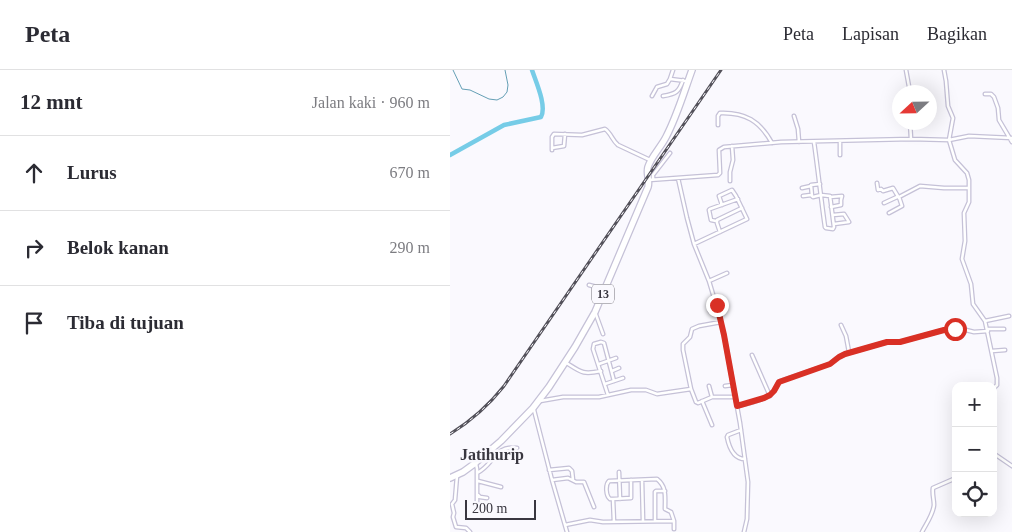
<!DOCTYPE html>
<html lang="id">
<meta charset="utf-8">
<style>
:root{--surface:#fff;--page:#f2f2f3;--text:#2b2b33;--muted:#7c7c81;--line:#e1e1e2}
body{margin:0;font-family:"Times New Roman",serif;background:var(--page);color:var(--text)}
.controls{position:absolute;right:15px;bottom:15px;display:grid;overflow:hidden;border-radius:10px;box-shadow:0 5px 20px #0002}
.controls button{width:45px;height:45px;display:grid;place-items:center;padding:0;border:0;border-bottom:1px solid var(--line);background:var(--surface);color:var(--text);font:25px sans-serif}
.compass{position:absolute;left:442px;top:15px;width:45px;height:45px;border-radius:50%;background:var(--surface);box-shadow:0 5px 20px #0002;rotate:248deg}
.scale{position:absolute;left:15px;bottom:12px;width:71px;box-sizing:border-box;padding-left:5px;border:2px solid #393740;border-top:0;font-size:14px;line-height:18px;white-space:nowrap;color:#393740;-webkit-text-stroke:4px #faf9fe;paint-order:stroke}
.stop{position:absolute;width:15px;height:15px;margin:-11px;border:4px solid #d93025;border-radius:50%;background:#fff}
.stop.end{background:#d93025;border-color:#fff;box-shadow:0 1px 5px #0008}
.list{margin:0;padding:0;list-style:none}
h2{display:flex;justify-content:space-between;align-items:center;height:65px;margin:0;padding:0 20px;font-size:21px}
h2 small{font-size:16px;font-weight:400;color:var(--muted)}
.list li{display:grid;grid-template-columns:32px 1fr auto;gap:15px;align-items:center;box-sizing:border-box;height:75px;padding:0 20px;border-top:1px solid var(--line)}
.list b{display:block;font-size:19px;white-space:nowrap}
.list em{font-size:16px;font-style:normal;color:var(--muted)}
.icon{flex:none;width:28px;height:28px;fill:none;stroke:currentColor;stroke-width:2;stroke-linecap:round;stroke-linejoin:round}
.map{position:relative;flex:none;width:562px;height:462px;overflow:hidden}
header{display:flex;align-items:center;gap:30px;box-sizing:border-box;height:70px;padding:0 25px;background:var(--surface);border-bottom:1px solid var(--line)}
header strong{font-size:24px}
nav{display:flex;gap:28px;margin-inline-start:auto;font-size:18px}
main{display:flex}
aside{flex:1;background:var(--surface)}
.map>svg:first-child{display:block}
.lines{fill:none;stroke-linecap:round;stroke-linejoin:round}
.stream{stroke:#649fb5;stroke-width:1}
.river{stroke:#76cce7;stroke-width:4.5}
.minor-casing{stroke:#c5c1d7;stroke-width:5}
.trunk-casing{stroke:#c5c1d7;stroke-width:8}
.minor{stroke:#fff;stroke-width:2.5}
.trunk{stroke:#fff;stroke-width:5.5}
.rail-casing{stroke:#53515a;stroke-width:3}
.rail{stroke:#faf9fe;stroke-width:1;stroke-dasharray:4;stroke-linecap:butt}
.route{stroke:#d93025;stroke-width:6}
.labels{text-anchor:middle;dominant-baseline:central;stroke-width:5;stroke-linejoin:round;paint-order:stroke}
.shield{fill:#faf9fe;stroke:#737179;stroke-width:1}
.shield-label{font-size:12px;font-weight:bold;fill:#393740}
.quarter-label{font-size:16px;font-weight:bold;fill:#393740;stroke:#faf9fe}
</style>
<header>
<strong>Peta</strong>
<nav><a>Peta</a><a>Lapisan</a><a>Bagikan</a></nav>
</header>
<main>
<aside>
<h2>12 mnt<small>Jalan kaki · 960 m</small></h2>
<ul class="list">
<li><svg class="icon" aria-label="ahead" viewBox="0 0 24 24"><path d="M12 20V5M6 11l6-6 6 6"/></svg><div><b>Lurus</b></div><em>670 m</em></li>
<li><svg class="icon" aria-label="right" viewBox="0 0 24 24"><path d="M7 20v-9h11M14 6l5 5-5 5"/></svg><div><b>Belok kanan</b></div><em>290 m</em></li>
<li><svg class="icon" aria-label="arrive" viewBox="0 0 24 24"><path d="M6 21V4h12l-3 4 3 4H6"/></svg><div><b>Tiba di tujuan</b></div></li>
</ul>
</aside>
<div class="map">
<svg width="562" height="462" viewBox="0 0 562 462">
<rect width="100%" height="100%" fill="#faf9fe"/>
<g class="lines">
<path class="stream" d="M3,0L12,19L20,20L39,29L47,30L53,27L57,22L58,15L55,0"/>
<path class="river" d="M0,85L54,55L91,47C97,36 86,12 82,0"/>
<defs>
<path id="minor" d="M456,0L460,22
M494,0L496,11L498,36L503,48L499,70L505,90L517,103L519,110V132L514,143L515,171L512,189L521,214L523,234L535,251L547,308V315L543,319
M220,9L223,0
M535,24H541L544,27L548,38L549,50L562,72
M202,26L207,17L217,14L220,9L236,11
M213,26C226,24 229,22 233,10
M344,46L348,59L349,72
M460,52L461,69
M268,55V46L270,43C295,42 310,51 322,73
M390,71V85
M364,72C368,100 371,129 375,157L376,158L383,159L384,157L380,126L371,125L363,127L362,126L361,115L370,114
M102,78L114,76L115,64
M102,80V67L104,64L132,65L155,59C161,63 162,70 168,75L200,90
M228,108L237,148L244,174L259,211L268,241L274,265L290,353L298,412L297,449L294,462
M203,109V105L220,83
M199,110L268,105L270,103L269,80L274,77L331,72L461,69L499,70L519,66L562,68
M280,111V102L283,90L282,76
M427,113L428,120L431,119L433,121L443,118L449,128
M352,118L361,116
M353,126L361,125
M380,127L392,126L391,130V135L381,137
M434,133L447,127
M439,143L452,136L449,127L470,116L494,118H519
M383,145L394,144L399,152L384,154
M266,151L261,150L259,140L260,139L288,129
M270,162L267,153V150L292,138
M244,174L297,149L286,126L282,120L269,126L272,135
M259,211L277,203
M139,215L154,219
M260,241L268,238
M145,242L153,264
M535,251L559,246
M391,255L396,266L399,282
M537,259H554
M542,281L555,280
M302,285L320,326
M115,292C131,302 132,305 151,301
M149,294L166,288
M162,301L169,298
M155,314L173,308
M259,316L262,327
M275,316L283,315
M241,319L233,280V274L240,267L242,259L249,256L271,252
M158,325L143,279L144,274L151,272L154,273L164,311
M90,331L113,327H149L181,320H196L207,324L241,319L246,332L248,333L262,327H285
M252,331L262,355
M287,336C296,334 315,330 321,324C326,320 326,315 330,311L380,294L387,288L395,284L437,272H450L494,260L505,259H512L524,262L538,261
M84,340L102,410L117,462
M291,360L278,365L277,367C279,377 283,389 295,389
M543,383L562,396
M26,394L27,399V433
M99,400L119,398L122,401L123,410
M169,402L170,429
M27,403C44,395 44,375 67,378
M7,406L5,430L2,434L4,443L3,447L6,457L16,458L20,462
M102,410L118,408L126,412H134L144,437
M192,410L193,451
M28,411L51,417
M28,425L30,427L37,428
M205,451V422L206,421H215
M224,451V459
M164,452L163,429L181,428V410
M115,455L140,450L153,452L224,451L221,442L215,439C215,427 217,417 207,409L159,411C155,415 156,426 160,429H163
M472,462C476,454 483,445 484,435C484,429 482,424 483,418L506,408"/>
<path id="trunk" d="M0,408L13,402L24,394L51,371L83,338L99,317L125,277L145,242L198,117C200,110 196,104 198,97C201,87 211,77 216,67C227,46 234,22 242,0"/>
</defs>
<use href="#minor" class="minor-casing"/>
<use href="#trunk" class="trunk-casing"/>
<use href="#minor" class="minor"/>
<use href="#trunk" class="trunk"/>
<defs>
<path id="rail" d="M0,364C21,351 39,335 54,316L271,0"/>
</defs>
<use href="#rail" class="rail-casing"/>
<use href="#rail" class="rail"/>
</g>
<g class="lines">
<path class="route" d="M267,235L274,265L287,336L314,328L320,325L324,321L329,312L380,294L389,287L395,284L437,272H450L494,260L505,259"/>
</g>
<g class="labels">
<rect class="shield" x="142" y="214.5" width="22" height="19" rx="4"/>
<g class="shield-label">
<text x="153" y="224">13</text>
</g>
<g class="quarter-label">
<text x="42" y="384">Jatihurip</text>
</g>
</g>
</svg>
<div class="controls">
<button>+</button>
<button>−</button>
<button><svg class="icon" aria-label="locate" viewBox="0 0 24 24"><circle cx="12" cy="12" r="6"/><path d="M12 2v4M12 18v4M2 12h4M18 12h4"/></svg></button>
</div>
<svg class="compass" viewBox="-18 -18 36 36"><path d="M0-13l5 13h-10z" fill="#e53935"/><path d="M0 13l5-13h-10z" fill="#7c7c81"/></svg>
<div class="scale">200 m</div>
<div class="stop" style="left:505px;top:259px"></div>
<div class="stop end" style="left:267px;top:235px"></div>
</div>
</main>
